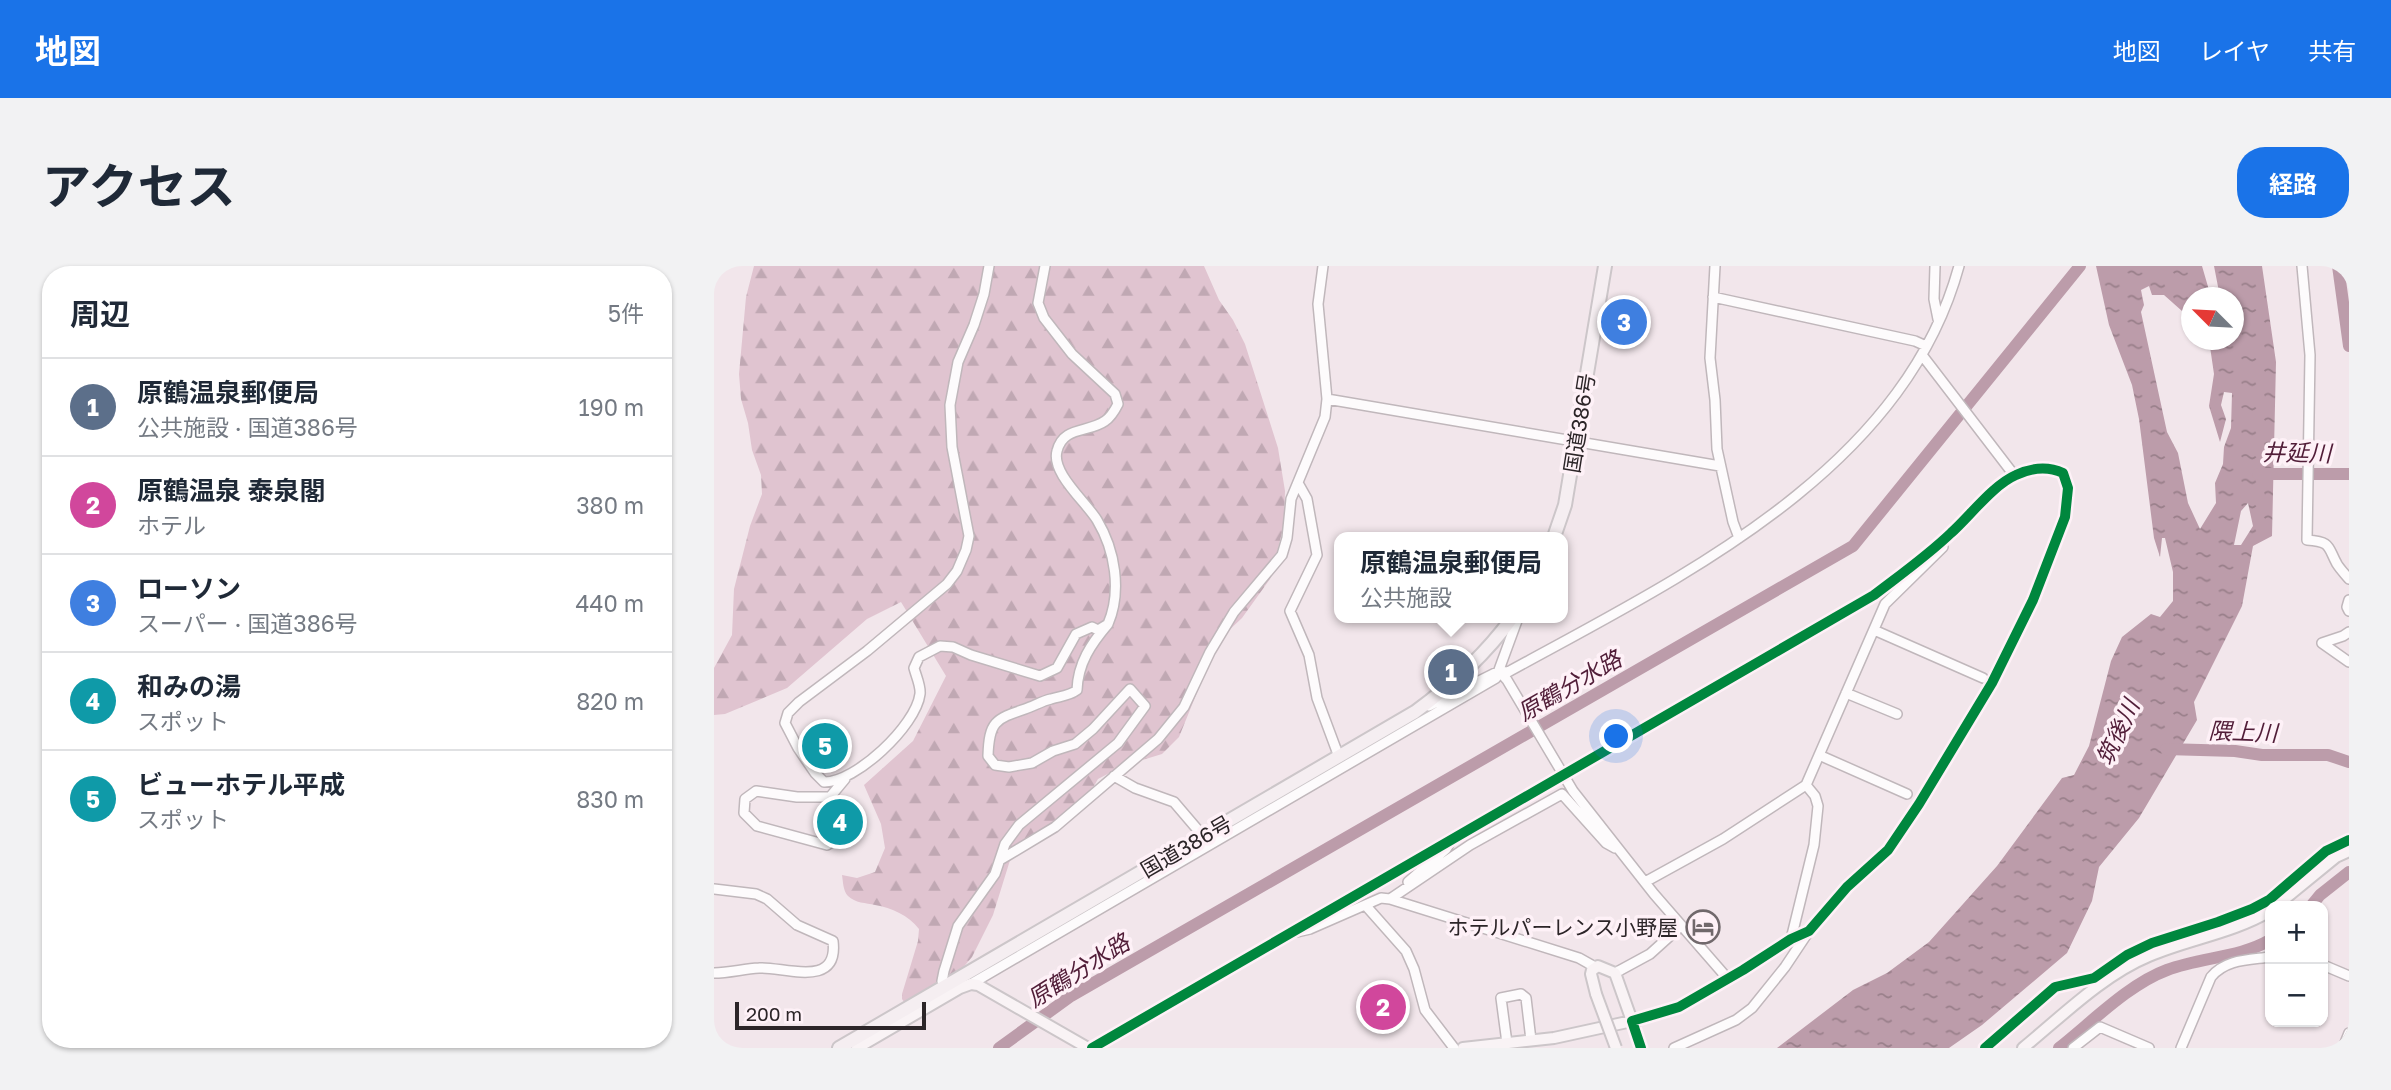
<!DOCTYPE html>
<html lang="ja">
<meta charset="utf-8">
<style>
:root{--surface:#fff;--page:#f2f2f3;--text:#1f2937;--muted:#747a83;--line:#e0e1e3;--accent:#1a73e8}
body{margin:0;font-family:"Golos Text","Noto Sans JP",sans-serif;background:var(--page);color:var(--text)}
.controls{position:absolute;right:21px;bottom:21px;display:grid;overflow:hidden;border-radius:14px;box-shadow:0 2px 5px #0004}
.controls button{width:63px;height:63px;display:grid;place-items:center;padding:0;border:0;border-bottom:2px solid var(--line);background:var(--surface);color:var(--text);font:35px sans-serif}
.compass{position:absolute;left:1467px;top:21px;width:63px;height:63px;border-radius:50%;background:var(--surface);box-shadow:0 2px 5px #0004;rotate:294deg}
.scale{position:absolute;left:21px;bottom:18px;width:191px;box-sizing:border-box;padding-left:7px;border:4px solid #2c2528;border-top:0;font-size:19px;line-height:24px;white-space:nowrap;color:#2c2528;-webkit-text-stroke:5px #fef1f7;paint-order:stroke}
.you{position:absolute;left:903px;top:471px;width:24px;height:24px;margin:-18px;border:5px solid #fff;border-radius:50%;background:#1a73e8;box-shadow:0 0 0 10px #1a73e833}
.badge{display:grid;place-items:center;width:46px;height:46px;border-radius:50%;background:var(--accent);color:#fff;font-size:23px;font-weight:700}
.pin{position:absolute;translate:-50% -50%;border:4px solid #fff;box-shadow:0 2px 7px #0006}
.popup{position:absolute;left:620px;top:266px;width:234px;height:91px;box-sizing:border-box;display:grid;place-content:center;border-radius:14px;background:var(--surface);filter:drop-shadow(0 2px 5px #0005);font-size:23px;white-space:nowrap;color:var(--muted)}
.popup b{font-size:26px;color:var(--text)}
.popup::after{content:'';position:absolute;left:50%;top:100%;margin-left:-14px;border:14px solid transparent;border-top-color:var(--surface)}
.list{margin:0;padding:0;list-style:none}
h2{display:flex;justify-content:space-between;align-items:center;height:91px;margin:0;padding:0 28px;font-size:30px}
h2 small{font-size:23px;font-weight:400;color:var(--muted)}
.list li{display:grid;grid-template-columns:46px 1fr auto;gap:21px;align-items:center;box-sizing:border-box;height:98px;padding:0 28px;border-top:2px solid var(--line)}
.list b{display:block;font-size:26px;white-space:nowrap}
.list p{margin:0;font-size:23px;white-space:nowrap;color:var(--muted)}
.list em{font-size:23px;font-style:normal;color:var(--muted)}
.map{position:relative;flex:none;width:1635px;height:782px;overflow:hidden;border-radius:28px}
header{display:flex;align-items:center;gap:42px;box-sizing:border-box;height:98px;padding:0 35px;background:var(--accent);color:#fff}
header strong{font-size:33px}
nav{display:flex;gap:38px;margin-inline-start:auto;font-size:24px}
.intro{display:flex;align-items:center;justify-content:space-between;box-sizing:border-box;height:168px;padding:0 42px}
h1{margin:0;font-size:49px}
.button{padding:18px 32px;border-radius:28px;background:var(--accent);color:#fff;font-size:24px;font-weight:700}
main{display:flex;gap:42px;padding:0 42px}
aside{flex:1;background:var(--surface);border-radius:28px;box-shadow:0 2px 5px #0004}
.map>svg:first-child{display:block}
.forest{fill:url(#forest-firs)}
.water{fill:url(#water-ripples);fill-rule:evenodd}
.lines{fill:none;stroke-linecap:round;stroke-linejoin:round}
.river{stroke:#bc9caa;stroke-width:12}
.minor-casing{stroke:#c0b7bb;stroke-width:12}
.major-casing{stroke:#ccc6c9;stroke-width:14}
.highway-casing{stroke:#ccc6c9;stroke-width:16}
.minor{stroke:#fdfbfc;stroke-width:9}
.major{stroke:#f9f3f5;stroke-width:10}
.highway{stroke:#f5eef1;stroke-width:12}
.major-bridge-casing{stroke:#ccc6c9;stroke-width:14;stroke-linecap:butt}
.major-bridge{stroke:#f9f3f5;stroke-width:10}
.cycleway-casing{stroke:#fef1f7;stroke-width:15}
.cycleway{stroke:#00873e;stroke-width:10}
.labels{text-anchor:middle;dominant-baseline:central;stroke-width:7;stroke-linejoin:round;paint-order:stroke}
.street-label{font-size:21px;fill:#2c2528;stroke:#fef1f7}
.poi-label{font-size:21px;fill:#2c2528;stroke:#fef1f7;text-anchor:end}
.water-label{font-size:23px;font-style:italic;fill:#511d38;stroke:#fef1f7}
</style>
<header>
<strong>地図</strong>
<nav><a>地図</a><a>レイヤ</a><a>共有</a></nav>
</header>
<div class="intro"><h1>アクセス</h1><a class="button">経路</a></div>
<main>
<aside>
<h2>周辺<small>5件</small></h2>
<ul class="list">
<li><span class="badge" style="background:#5c6f8a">1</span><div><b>原鶴温泉郵便局</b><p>公共施設 · 国道386号</p></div><em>190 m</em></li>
<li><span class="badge" style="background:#d1479c">2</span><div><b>原鶴温泉 泰泉閣</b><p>ホテル</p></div><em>380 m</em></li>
<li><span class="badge" style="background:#3f7fe0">3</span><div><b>ローソン</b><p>スーパー · 国道386号</p></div><em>440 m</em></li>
<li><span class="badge" style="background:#0f9aa8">4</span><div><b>和みの湯</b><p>スポット</p></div><em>820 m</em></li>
<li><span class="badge" style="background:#0f9aa8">5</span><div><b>ビューホテル平成</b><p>スポット</p></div><em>830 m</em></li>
</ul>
</aside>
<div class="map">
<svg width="1635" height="782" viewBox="0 0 1635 782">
<defs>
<pattern id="forest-firs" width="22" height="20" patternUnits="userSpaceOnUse" patternTransform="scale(1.75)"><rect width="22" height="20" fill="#e0c4d0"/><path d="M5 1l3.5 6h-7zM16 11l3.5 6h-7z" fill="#c0a8b3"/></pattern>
<pattern id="water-ripples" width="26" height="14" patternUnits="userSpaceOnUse" patternTransform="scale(1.75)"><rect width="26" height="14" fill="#bc9caa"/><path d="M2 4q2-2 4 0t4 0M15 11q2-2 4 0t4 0" fill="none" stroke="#997f8a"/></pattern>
</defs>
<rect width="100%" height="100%" fill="#f2e6eb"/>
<path class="forest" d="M40,0H490L505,34L519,54L531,78L564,182L571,225L570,259L556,313L528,352L511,368L499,387L465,471L448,488L409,500L384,513L380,520L354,545L297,591L279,649L258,691L235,718L193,740L188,733V728L204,675L205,663C194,649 178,642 161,639C152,637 141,637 134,630C129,625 129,615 128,609L143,612L161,606L171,582L167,558L150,519L199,475L232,410L187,336L153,353L73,422L11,448L0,449V402L18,369L20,323L36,260L48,228L47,209L38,184L34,157L27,133L25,108L32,31Z"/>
<path class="water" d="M1382,0H1488L1497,31L1478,32L1477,53L1450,29H1438L1435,20L1427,24L1430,39L1427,46L1453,166L1464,187L1474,237L1486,263L1502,237L1501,217L1509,198L1510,181L1517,162L1518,127L1510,126L1507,139L1512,153L1506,176L1495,140L1500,108L1495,74H1520V32L1506,31L1500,0H1548L1562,96L1558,270L1539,280L1528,340L1480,436L1483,454L1425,552L1385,601L1378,635L1353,687L1268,759L1235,782H1063L1139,724L1173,707L1215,676L1283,600L1348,512L1360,509L1375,480L1397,395L1408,371L1437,348L1446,351L1459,335V306L1451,272H1448L1446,291L1440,272L1425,153L1418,119L1395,59ZM1534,237L1539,260L1527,279H1520L1527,245Z"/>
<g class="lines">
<path class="river" d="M1624,0L1635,80
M1544,208H1635
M1452,483L1521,485L1548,489H1614L1635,496
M1597,640L1606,629L1635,606
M285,782L357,730L1139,280L1366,0
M1345,782C1378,756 1415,718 1453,704C1487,691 1525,692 1556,674"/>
<defs>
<path id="minor" d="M331,0L324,37L330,52L358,88L401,128L404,138C401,144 397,151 391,155C374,167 349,160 343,185C337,207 372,236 383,254C401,284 408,325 394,358
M1001,0L996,92L1001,134L1003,183L1019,256L1025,272
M1221,0L1220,33L1224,53
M1588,0L1596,89L1593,274C1618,276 1613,280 1623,298C1626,303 1631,308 1635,313
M999,31L1201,75L1212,80
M1208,89L1300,209
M613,133L1006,200
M584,217L593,233L603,289L576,345L595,389L603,432L625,491
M1635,334L1633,341L1635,345
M1160,364L1269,412
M1635,366L1629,370L1608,377L1635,396
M785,405L793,414L859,525L940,628L1014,713
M1132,427L1183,448
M715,440L785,405L794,406C965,312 1189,206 1245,0
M1105,489L1193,528
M400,510L421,522L460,536L489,570
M123,572L113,579L43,560L30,547L31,533L42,525L83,531H116L131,513
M286,594L341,561L444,473L470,441L496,386L520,346L568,289L573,272L577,233L611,151L613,133L604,38L609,0
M694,616L732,583L737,575
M931,616L1009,573L1092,519L1171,338L1229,281
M0,623L42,628L53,633L83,659L119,675C125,724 68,700 45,702C29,703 15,707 0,707
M676,633L756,579L848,528L892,577L901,582
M654,638L653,641L692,685L700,703L711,744L740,782
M583,666L596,663L667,632L676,633L865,692L881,701
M1077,673L1100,579L1104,540L1101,530L1092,519
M1609,699L1635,710
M901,707L936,688L967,660
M257,718L782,412L804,352
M231,721L228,715L230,705L244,660L281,608L291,578L305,559L404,477L431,440L416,423L379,463L361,478L339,485L318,497L295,501L281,499L274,490C275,456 281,453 311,443C320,440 328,435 337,433C347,430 355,430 363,424C364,397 377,378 394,358L384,364L378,361L362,368L343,402L326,410L257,389L239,381L226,380L205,391L200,402C202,410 207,420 206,428C202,460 141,517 110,516L101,507L84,482L71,457L74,447L85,436L153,385L233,318L243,305L252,284L255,270L238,181L236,139L244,96L260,59L270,28L275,0
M793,777L787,732L807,728L812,732L817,774
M378,782L1160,329C1186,309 1213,290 1237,267C1256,250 1279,219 1302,209C1317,202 1334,200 1349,207L1354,222L1351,251L1319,334L1278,417L1205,538L1174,584L1133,621L1095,665L1077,673L1029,704L965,741L918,755L927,782
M960,782L1022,754L1038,742L1071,701L1095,665
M1359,782L1386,761L1435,782
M1467,782L1497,711C1512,693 1535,694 1556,691
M1629,782L1635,767"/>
<path id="major" d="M1562,640L1622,591L1635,585
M143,782L246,722L257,718L264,719L374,782
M749,782L840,772L918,755L901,707L884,700L878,704L877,708L882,728
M1309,782C1347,751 1389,709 1435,690C1475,673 1519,667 1556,645"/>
<path id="highway" d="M840,271L851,239L891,0
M125,782L701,446C738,419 771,389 798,352"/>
</defs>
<use href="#minor" class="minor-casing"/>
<use href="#major" class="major-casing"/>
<use href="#highway" class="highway-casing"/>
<use href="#minor" class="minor"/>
<use href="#major" class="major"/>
<use href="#highway" class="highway"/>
<defs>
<path id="major-bridge" d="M882,728L902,782"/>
</defs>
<use href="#major-bridge" class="major-bridge-casing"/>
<use href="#major-bridge" class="major-bridge"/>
<defs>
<path id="cycleway" d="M378,782L1160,329C1186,309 1213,290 1237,267C1256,250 1279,219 1302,209C1317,202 1334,200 1349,207L1354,222L1351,251L1319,334L1278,417L1205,538L1174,584L1133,621L1095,665L1077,673L1029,704L965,741L918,755L927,782
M1271,782L1341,721L1380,712L1413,689L1438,677L1504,656L1538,643L1555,634L1612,585L1635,574"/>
</defs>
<use href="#cycleway" class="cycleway-casing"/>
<use href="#cycleway" class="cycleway"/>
</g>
<defs>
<symbol id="hotel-ring" viewBox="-11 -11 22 22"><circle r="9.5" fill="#fef1f7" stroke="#71696c" stroke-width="1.5"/><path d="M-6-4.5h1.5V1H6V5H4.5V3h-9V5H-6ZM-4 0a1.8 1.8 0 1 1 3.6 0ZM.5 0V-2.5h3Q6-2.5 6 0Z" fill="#71696c"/></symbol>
</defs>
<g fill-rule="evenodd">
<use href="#hotel-ring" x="970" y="642" width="38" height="38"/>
</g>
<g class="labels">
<g class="street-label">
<text transform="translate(865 157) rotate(-81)">国道386号</text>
<text transform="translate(472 580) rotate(-30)">国道386号</text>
</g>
<g class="poi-label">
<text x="964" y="661">ホテルパーレンス小野屋</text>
</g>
<g class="water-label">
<text transform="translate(1583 186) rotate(1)">井延川</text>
<text transform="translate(855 419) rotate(-30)">原鶴分水路</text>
<text transform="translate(1529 465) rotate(2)">隈上川</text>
<text transform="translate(1403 466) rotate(-65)">筑後川</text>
<text transform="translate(364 704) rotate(-32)">原鶴分水路</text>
</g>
</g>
</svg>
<div class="controls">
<button>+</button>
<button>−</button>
</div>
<svg class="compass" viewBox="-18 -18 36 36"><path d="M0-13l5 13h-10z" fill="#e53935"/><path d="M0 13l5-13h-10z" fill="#747a83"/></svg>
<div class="scale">200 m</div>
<div class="you"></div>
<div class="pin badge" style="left:737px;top:406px;background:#5c6f8a">1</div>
<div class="popup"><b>原鶴温泉郵便局</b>公共施設</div>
<div class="pin badge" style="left:669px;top:741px;background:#d1479c">2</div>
<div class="pin badge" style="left:910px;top:56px;background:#3f7fe0">3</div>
<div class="pin badge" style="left:126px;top:556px;background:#0f9aa8">4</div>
<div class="pin badge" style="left:111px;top:480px;background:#0f9aa8">5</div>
</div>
</main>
